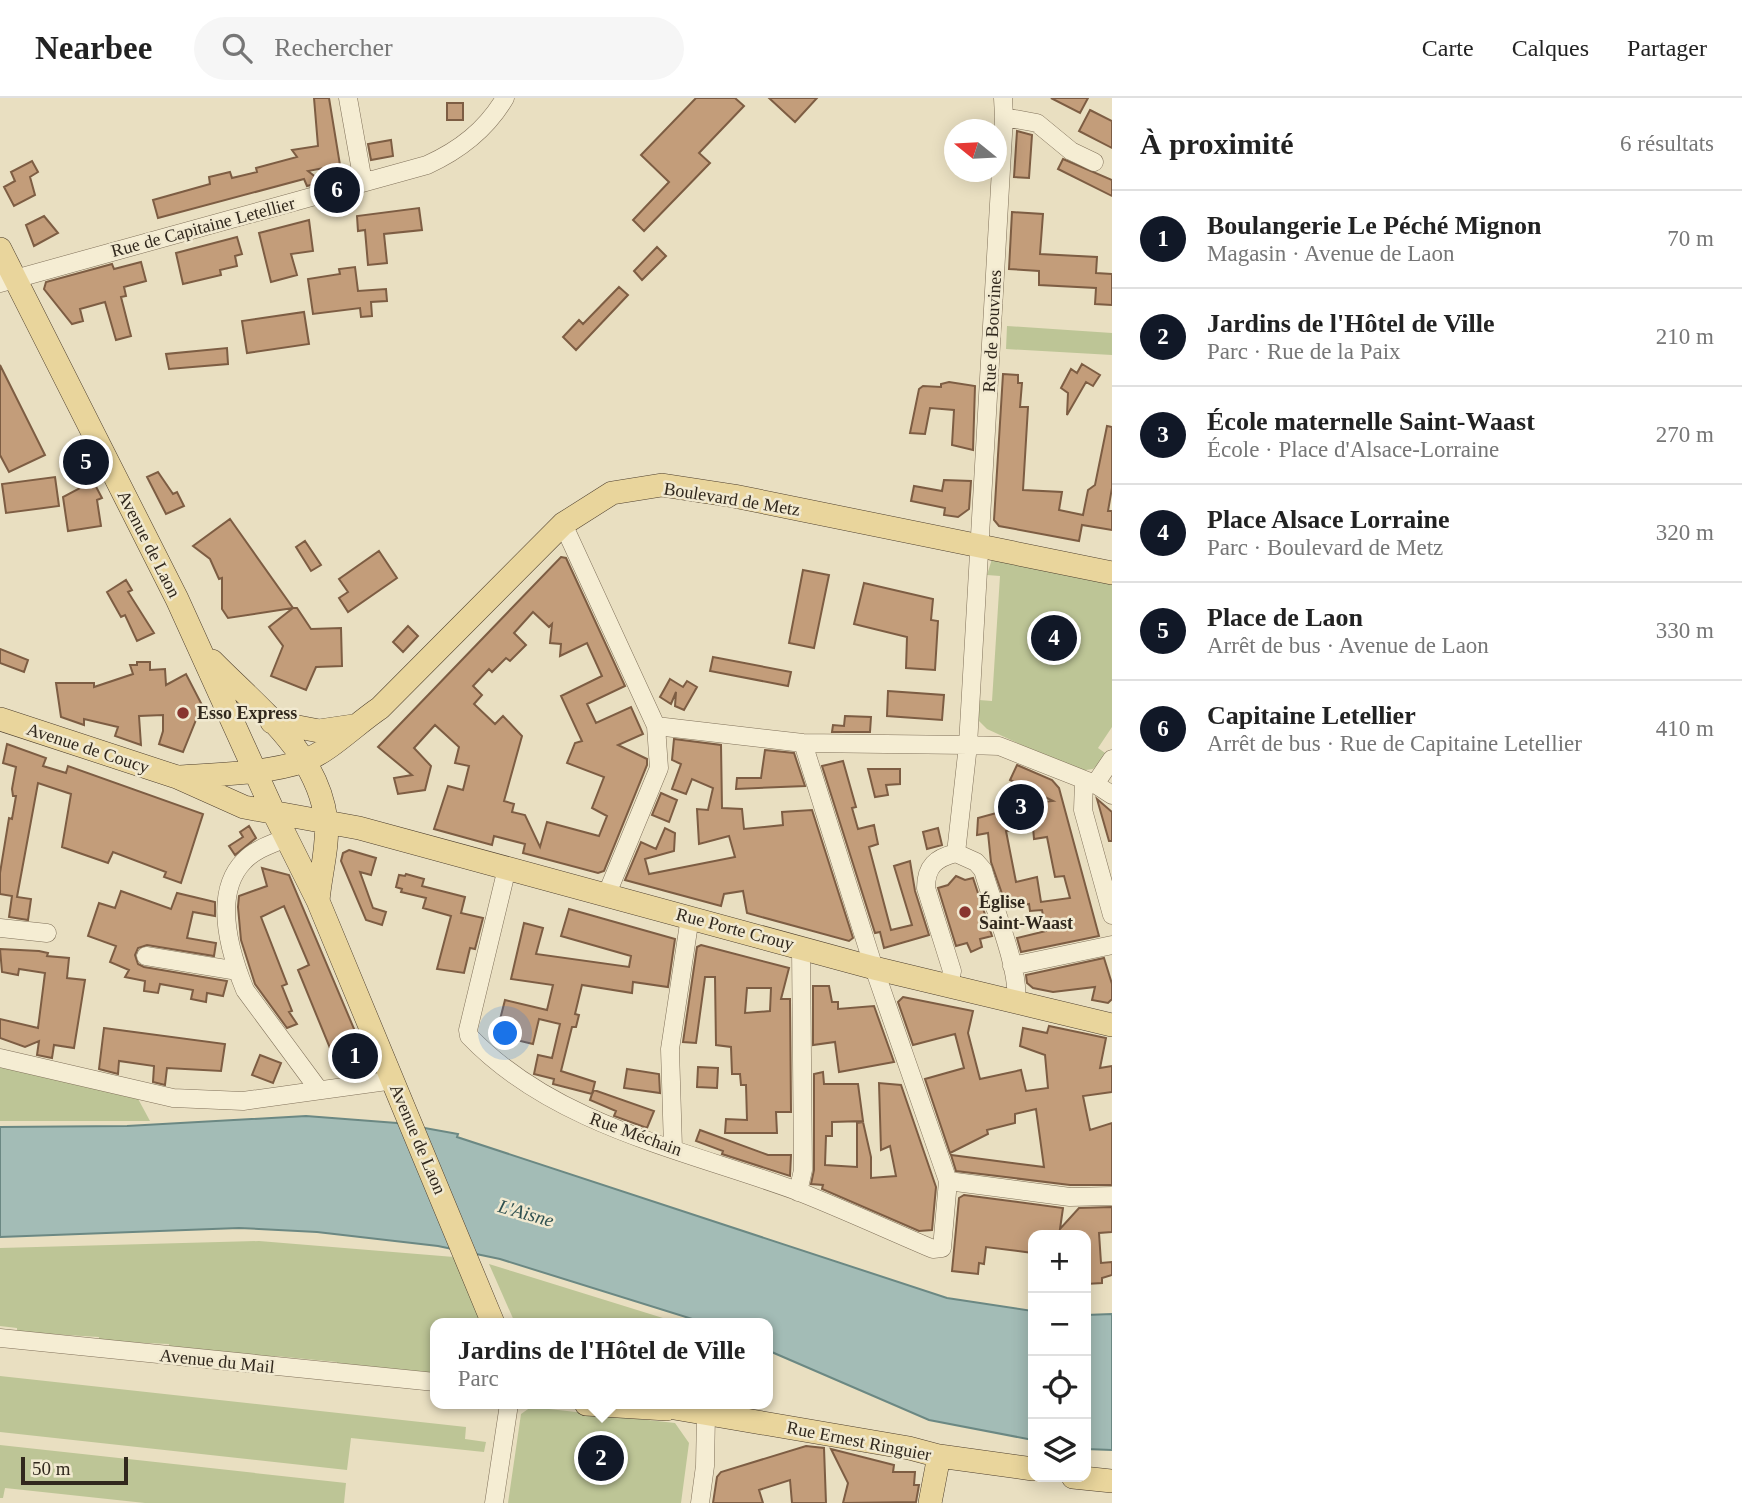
<!DOCTYPE html>
<html lang="fr">
<meta charset="utf-8">
<style>
:root{--surface:#fff;--page:#f6f6f6;--text:#222;--muted:#767676;--line:#e0e0e0;--accent:#111827}
body{margin:0;font-family:"Times New Roman",serif;background:var(--page);color:var(--text)}
.controls{position:absolute;right:21px;bottom:21px;display:grid;overflow:hidden;border-radius:14px;box-shadow:0 4px 18px #0003}
.controls button{width:63px;height:63px;display:grid;place-items:center;padding:0;border:0;border-bottom:2px solid var(--line);background:var(--surface);color:var(--text);font:35px sans-serif}
.compass{position:absolute;left:944px;top:21px;width:63px;height:63px;border-radius:50%;background:var(--surface);box-shadow:0 4px 18px #0003;rotate:288deg}
.scale{position:absolute;left:21px;bottom:18px;width:107px;box-sizing:border-box;padding-left:7px;border:4px solid #31281d;border-top:0;font-size:19px;line-height:24px;white-space:nowrap;color:#31281d;-webkit-text-stroke:5px #f1e9d0;paint-order:stroke}
.you{position:absolute;left:506px;top:936px;width:24px;height:24px;margin:-18px;border:5px solid #fff;border-radius:50%;background:#1a73e8;box-shadow:0 0 0 10px #1a73e833}
.badge{display:grid;place-items:center;width:46px;height:46px;border-radius:50%;background:var(--accent);color:#fff;font-size:23px;font-weight:700}
.pin{position:absolute;translate:-50% -50%;border:4px solid #fff;box-shadow:0 2px 7px #0006}
.popup{position:absolute;left:430px;top:1220px;width:343px;height:91px;box-sizing:border-box;display:grid;place-content:center;border-radius:14px;background:var(--surface);filter:drop-shadow(0 2px 5px #0005);font-size:23px;white-space:nowrap;color:var(--muted)}
.popup b{font-size:26px;color:var(--text)}
.popup::after{content:'';position:absolute;left:50%;top:100%;margin-left:-14px;border:14px solid transparent;border-top-color:var(--surface)}
.list{margin:0;padding:0;list-style:none}
h2{display:flex;justify-content:space-between;align-items:center;height:91px;margin:0;padding:0 28px;font-size:30px}
h2 small{font-size:23px;font-weight:400;color:var(--muted)}
.list li{display:grid;grid-template-columns:46px 1fr auto;gap:21px;align-items:center;box-sizing:border-box;height:98px;padding:0 28px;border-top:2px solid var(--line)}
.list b{display:block;font-size:26px;white-space:nowrap}
.list p{margin:0;font-size:23px;white-space:nowrap;color:var(--muted)}
.list em{font-size:23px;font-style:normal;color:var(--muted)}
.icon{flex:none;width:38px;height:38px;fill:none;stroke:currentColor;stroke-width:2;stroke-linecap:round;stroke-linejoin:round}
.map{position:relative;flex:none;width:1112px;height:1405px;overflow:hidden}
header{display:flex;align-items:center;gap:42px;box-sizing:border-box;height:98px;padding:0 35px;background:var(--surface);border-bottom:2px solid var(--line)}
header strong{font-size:33px}
nav{display:flex;gap:38px;margin-inline-start:auto;font-size:24px}
.search{width:490px;height:63px;background:var(--page);display:flex;align-items:center;gap:18px;box-sizing:border-box;padding:0 24px;border-radius:38px;color:var(--muted);font-size:26px}
main{display:flex}
aside{flex:1;background:var(--surface)}
.map>svg:first-child{display:block}
.green{fill:#bdc596}
.water{fill:#a3bcb6;stroke:#6b8883;stroke-width:2}
.building{fill:#c39d7a;stroke:#7d5d43;stroke-width:2;fill-rule:evenodd}
.lines{fill:none;stroke-linecap:round;stroke-linejoin:round}
.minor-casing{stroke:#80715a;stroke-width:19}
.major-casing{stroke:#4e3f2e;stroke-width:24}
.minor{stroke:#f5edd3;stroke-width:18}
.major{stroke:#e9d59c;stroke-width:23}
.poi-dot{fill:#893530;stroke:#f1e9d0;stroke-width:2.5}
.labels{text-anchor:middle;dominant-baseline:central;stroke-width:5;stroke-linejoin:round;paint-order:stroke}
.street-label{font-size:18px;fill:#31281d;stroke:#f1e9d0}
.poi-label{font-size:18px;font-weight:bold;fill:#31281d;stroke:#f1e9d0;text-anchor:start}
.water-label{font-size:19px;font-style:italic;fill:#2e5050;stroke:#f1e9d0}
</style>
<header>
<strong>Nearbee</strong>
<div class="search"><svg class="icon" aria-label="search" viewBox="0 0 24 24"><circle cx="10" cy="10" r="6"/><path d="M15 15l6 6"/></svg>Rechercher</div>
<nav><a>Carte</a><a>Calques</a><a>Partager</a></nav>
</header>
<main>
<div class="map">
<svg width="1112" height="1405" viewBox="0 0 1112 1405">
<rect width="100%" height="100%" fill="#e9dfc1"/>
<path class="green" d="M1007,228L1112,235V257L1006,251Z
M992,461L1112,478V629L1098,650L1108,657L1093,671L1078,673L987,631L979,623V602L992,603L1000,478L987,477Z
M0,967L136,997L150,1023H0Z
M259,1143L454,1159L482,1225H435V1279L337,1269V1264L275,1258L274,1262L169,1250V1246L99,1243V1239L17,1234V1230L0,1228V1150Z
M489,1166L679,1225H515Z
M0,1278L466,1329L465,1341L486,1344L484,1354L351,1340L347,1372L0,1334Z
M531,1309L675,1325L689,1345L681,1405H508L521,1316Z
M0,1347L346,1385L344,1405H145L5,1390L3,1400H0Z"/>
<path class="water" d="M306,1018L397,1025L458,1036L457,1039L947,1200L1033,1213V1342L929,1322L767,1252V1225H705L500,1161L438,1148L317,1134L239,1130L0,1139V1029L127,1028Z
M1112,1216V1352L1086,1351V1217Z"/>
<path class="building" d="M314,0H329L340,67L308,73L322,84L307,88L304,81L158,120L153,102L210,86L209,79L230,74L232,80L257,74L256,70L297,59L292,52L318,48Z
M696,0H735L744,8L699,55L710,65L644,133L633,122L669,84L641,57Z
M769,0H817L795,24Z
M1051,0H1088L1080,15Z
M447,5H463V22H447Z
M1090,12L1112,23V50L1079,33Z
M1017,33L1032,37L1029,80L1014,79Z
M391,42L393,58L371,62L368,46Z
M1063,61L1112,82V98L1058,71Z
M32,63L38,74L30,79L35,97L14,108L4,89L15,83L11,74Z
M419,110L422,132L384,136L387,165L368,167L365,132L358,133L357,118Z
M1012,114L1043,116L1040,156L1097,159L1096,175L1112,176V207L1095,206L1096,190L1039,187V173L1009,171Z
M44,118L58,135L34,148L26,127Z
M309,122L313,153L291,156L297,177L271,184L259,135Z
M237,139L242,156L235,158L237,168L220,172L221,177L183,186L176,155Z
M657,149L666,158L642,182L634,173Z
M141,164L146,183L124,189L126,198L121,199L131,238L116,242L105,204L80,211L83,223L72,226L44,191L46,184L112,166L114,171Z
M355,169L358,193L386,191L387,203L371,204L372,218L361,219L360,210L313,216L308,181L340,176L339,171Z
M619,189L628,197L576,252L563,239L579,222L583,226Z
M304,214L309,246L247,255L242,223Z
M227,250L228,266L169,271L166,256Z
M1082,266L1100,277L1093,288L1086,284L1067,317L1068,295L1061,290L1071,271L1077,275Z
M0,267L45,357L9,374L0,357Z
M1003,276L1018,277V285H1022L1020,309H1028L1023,392L1062,394L1059,412L1083,417L1088,392L1095,387L1107,328L1112,329V390L1108,413H1112V432L1082,427L1079,443L999,428L994,422Z
M949,284L975,288L973,352L952,347L954,312L930,310L925,336L910,335L919,291L923,288L941,289V286Z
M158,374L173,396L177,394L184,408L166,416L147,379Z
M55,379L59,408L6,415L2,386Z
M944,382L971,383L969,411L958,419L944,417L945,410L911,403L914,388L942,393Z
M93,383L102,400L97,402L101,428L68,433L63,399Z
M230,421L293,510L228,520L222,511V480L219,481L210,461L193,448Z
M305,443L321,467L311,473L296,449Z
M379,453L397,480L348,514L339,500L348,494L339,481Z
M561,459L566,460L625,588L587,606L596,625L631,609L643,636L618,647L647,661V667L604,773L598,775L523,755L525,746L494,738L492,747L434,731L448,688L463,692L469,668L455,665L459,649L435,627L414,650L431,668L425,692L398,696L394,680L412,677L378,649ZM533,514L549,529L552,526L550,545L561,546L560,558L587,545L602,578L561,598L582,643L575,645L567,665L604,679L592,710L607,718L599,738L547,724L540,749L525,717L512,714L514,706L504,703L522,638L503,618L495,626L474,606L482,597L473,588L489,571L492,574L506,560L510,563L526,547L514,535Z
M803,472L829,477L814,550L789,545Z
M126,482L132,492L128,494L154,535L137,543L125,517L121,519L107,494Z
M864,485L933,501L931,522L938,523L935,572L906,570L907,539L854,526Z
M293,510H297L311,531L341,530L342,568L316,569L306,592L271,578L283,548L269,529Z
M408,528L418,538L403,554L393,544Z
M0,551L28,562L24,574L0,565Z
M713,559L791,574L788,588L710,573Z
M137,564H150V572L165,571L166,587L186,576L202,607L183,654L159,646L163,633V617L139,618L141,647L115,638L118,629L84,621V627L61,619L56,585H94V589L133,576L130,567H137Z
M670,581L683,589L687,583L697,589L684,612L675,608L676,594L671,606L660,599Z
M888,593L944,597L942,622L887,618Z
M845,618L871,619L870,634H832L833,627L844,628Z
M674,641L721,647L722,710L742,711L744,731L783,727L782,714L812,712L853,840L849,843L747,815L743,793L724,796L721,808L625,782L641,744L656,751L665,730L675,735L674,753L645,761L649,776L735,759L729,738L699,746L697,711L708,712L713,690L692,681L686,696L672,691L681,666L672,662Z
M7,646L46,660L43,668L66,675L68,668L203,716L181,785L164,779L166,774L113,754L108,765L62,749L71,696L38,685L17,799L31,801L28,822L9,819L12,798L0,796V775L9,720L12,721L16,698H13L12,691L16,669L3,665Z
M765,652L794,655L805,688L736,691L737,680H761Z
M843,663L856,709L852,710L858,731L874,727L878,746L869,749L891,832L912,827L894,768L910,763L915,793L929,837L884,850L880,834L875,835L822,668Z
M1017,667L1052,682L1059,690L1099,838L1021,854L1017,840L1046,833L1042,812L1030,813L1029,806L1007,810L991,764L988,735L977,737L978,720L1011,711L1010,708L1053,703L1010,682ZM1033,729L1034,741L1047,739L1055,779L1064,778L1070,800L1041,804L1037,779L1016,784L1006,733Z
M868,671H900V686L886,687L888,697L875,699Z
M661,695L677,702L669,724L652,717Z
M1097,701L1112,714V743H1109Z
M249,728L256,740L235,757L229,748L243,739L240,734Z
M938,730L942,747L927,751L923,734Z
M349,752L376,760L371,777L360,774L373,810L386,814L382,827L366,822L341,763L343,755Z
M262,770L289,777L368,964V974L347,977L337,953L332,955L298,872L309,867L284,808L261,819L287,886L282,888L292,913L289,914L297,926L287,930L255,886L241,842L238,809L239,798L267,788Z
M406,776L424,781L422,788L465,799L461,815L483,820L475,851L470,850L464,875L437,871L451,818L423,810L426,800L401,794L402,791L396,789L399,777L405,778Z
M956,778L965,782L973,780L992,838L980,841L982,849L971,854L967,845L956,848L938,790L948,787Z
M121,793L171,811L177,795L215,804V818L193,814L187,840L216,845L214,858L147,847L138,850L135,857L138,866L144,869L227,883L223,898L207,895L206,904L191,901L193,892L160,886L158,895L144,893L145,883L125,879L129,872L110,864L116,848L88,838L99,805L115,810Z
M569,811L675,841L668,889L633,884L632,895L582,887L575,916L579,917L576,929H572L561,973L595,984L592,996L594,992L654,1013L647,1030L614,1018L616,1013L590,1002L592,996L553,986L554,981L534,976L538,957L552,960L560,926L539,921L533,946L496,937L505,902L547,912L553,887L511,881L524,825L543,830L536,856L629,869L631,858L561,838Z
M701,847L789,870L781,901H790L791,1014H776L777,1035H725L726,1021L747,1022L746,987H741L740,976H732L731,949L716,947L715,879H705L696,945L683,944L697,849ZM747,890H771L770,913L745,915Z
M0,851L39,853L48,855L47,858L69,860L67,880L85,882L74,950L54,947L52,960L37,957L39,943L25,949L0,940V921L38,930L45,875L19,871L18,877L2,874Z
M1104,860L1112,886V901L1108,905L1092,902L1095,889L1053,894L1033,890L1027,885L1026,877Z
M813,888H829L832,904H838V911L874,908L894,964L839,974L835,944L813,947Z
M903,899L973,913L968,935L980,981L1021,972L1026,993L1048,990L1045,957L1020,948L1023,930L1047,935L1049,928L1106,940L1100,970L1112,968V994L1083,998L1090,1032L1112,1025V1087H1070L956,1073L951,1057L1044,1069L1036,1011L1015,1016V1025L987,1032L988,1036L950,1055L925,981L964,970L955,936L913,947L898,904Z
M104,930L225,946L221,973L167,970L165,987L153,984L154,968L119,963L118,976L99,971Z
M260,957L281,965L273,985L252,977Z
M698,969L718,970L717,990L697,989Z
M627,971L659,976L660,995L624,990Z
M823,974L824,986H858L863,1023L832,1024V1038H826L825,1067L857,1069V1025L863,1024L871,1059V1080L896,1078L890,1048L881,1052L879,985L901,987L936,1089L932,1132L919,1133L822,1091L823,1087L811,1086L814,1072V976Z
M700,1032L768,1057H791L790,1078L722,1056L723,1053L696,1043Z
M964,1097L1063,1110L1060,1131L1079,1110L1112,1109V1134L1099,1135L1101,1165L1112,1164V1177L1102,1180V1185L1086,1186V1137H1033V1155L986,1149L984,1166L979,1165L978,1176L952,1173L959,1100Z
M806,1348L824,1350L826,1405H792L790,1382L759,1392L763,1405H713L717,1379L721,1374Z
M831,1351L894,1367L893,1374H915L914,1387H919L916,1404L843,1405L848,1385Z"/>
<g class="lines">
<defs>
<path id="minor" d="M348,0L363,84
M1003,0L1004,19L968,647L999,648L1095,686L1112,697
M1004,19L1037,25L1071,53L1094,64
M0,185L427,67C460,52 486,32 505,0
M563,426L656,628L659,670L606,798
M656,628L803,645L968,647L956,755
M1084,683L1083,712L1112,817
M1095,686L1112,661
M286,740C272,746 255,751 244,763C212,796 230,855 245,892L319,992
M507,770L468,932L469,938C554,1027 685,1052 797,1093C843,1111 888,1132 933,1151L942,1150L948,1083L874,870L803,645
M0,830L47,835
M146,858L238,873
M1012,868L1112,847
M949,887L952,873L926,790C926,768 936,760 956,755L976,764L983,772C992,805 1020,871 1016,902
M0,960L173,1000L243,1003L394,982
M673,1050L670,951L690,819
M948,1083L1070,1099L1112,1098
M798,1094L803,1072L801,849
M0,1240L435,1284
M494,1405L509,1306
M700,1405L705,1368L706,1317"/>
<path id="major" d="M0,151L177,501L274,715L318,803L493,1225
M212,563C257,609 318,654 326,722C329,747 320,777 318,803
M0,621L177,679L244,709L359,730L874,870L1112,927
M272,624L319,633L353,628
M180,679C220,676 265,676 304,663C330,653 356,626 380,610L563,426L612,395L662,387L734,398L1112,475
M586,1306L667,1311
M651,1306L909,1350L939,1358L1033,1371
M1073,1379L1112,1383
M930,1405L939,1358"/>
</defs>
<use href="#minor" class="minor-casing"/>
<use href="#major" class="major-casing"/>
<use href="#minor" class="minor"/>
<use href="#major" class="major"/>
</g>
<g class="poi-dot">
<circle cx="183" cy="615" r="7"/>
<circle cx="965" cy="814" r="7"/>
</g>
<g class="labels">
<g class="street-label">
<text transform="translate(203 129) rotate(-15)">Rue de Capitaine Letellier</text>
<text transform="translate(992 233) rotate(-87)">Rue de Bouvines</text>
<text transform="translate(732 401) rotate(9)">Boulevard de Metz</text>
<text transform="translate(149 446) rotate(63)">Avenue de Laon</text>
<text transform="translate(88 650) rotate(18)">Avenue de Coucy</text>
<text transform="translate(735 831) rotate(15)">Rue Porte Crouy</text>
<text transform="translate(636 1036) rotate(20)">Rue Méchain</text>
<text transform="translate(418 1041) rotate(67)">Avenue de Laon</text>
<text transform="translate(217 1263) rotate(6)">Avenue du Mail</text>
<text transform="translate(859 1343) rotate(11)">Rue Ernest Ringuier</text>
</g>
<g class="poi-label">
<text x="197" y="615">Esso Express</text>
<text x="979" y="804">Église<tspan x="979" dy="21">Saint-Waast</tspan></text>
</g>
<g class="water-label">
<text transform="translate(526 1115) rotate(16)">L'Aisne</text>
</g>
</g>
</svg>
<div class="controls">
<button>+</button>
<button>−</button>
<button><svg class="icon" aria-label="locate" viewBox="0 0 24 24"><circle cx="12" cy="12" r="6"/><path d="M12 2v4M12 18v4M2 12h4M18 12h4"/></svg></button>
<button><svg class="icon" aria-label="layers" viewBox="0 0 24 24"><path d="M12 4l9 5-9 5-9-5zM3 14l9 5 9-5"/></svg></button>
</div>
<svg class="compass" viewBox="-18 -18 36 36"><path d="M0-13l5 13h-10z" fill="#e53935"/><path d="M0 13l5-13h-10z" fill="#767676"/></svg>
<div class="scale">50 m</div>
<div class="you"></div>
<div class="pin badge" style="left:355px;top:958px">1</div>
<div class="pin badge" style="left:601px;top:1360px">2</div>
<div class="popup"><b>Jardins de l'Hôtel de Ville</b>Parc</div>
<div class="pin badge" style="left:1021px;top:709px">3</div>
<div class="pin badge" style="left:1054px;top:540px">4</div>
<div class="pin badge" style="left:86px;top:364px">5</div>
<div class="pin badge" style="left:337px;top:92px">6</div>
</div>
<aside>
<h2>À proximité<small>6 résultats</small></h2>
<ul class="list">
<li><span class="badge">1</span><div><b>Boulangerie Le Péché Mignon</b><p>Magasin · Avenue de Laon</p></div><em>70 m</em></li>
<li><span class="badge">2</span><div><b>Jardins de l'Hôtel de Ville</b><p>Parc · Rue de la Paix</p></div><em>210 m</em></li>
<li><span class="badge">3</span><div><b>École maternelle Saint-Waast</b><p>École · Place d'Alsace-Lorraine</p></div><em>270 m</em></li>
<li><span class="badge">4</span><div><b>Place Alsace Lorraine</b><p>Parc · Boulevard de Metz</p></div><em>320 m</em></li>
<li><span class="badge">5</span><div><b>Place de Laon</b><p>Arrêt de bus · Avenue de Laon</p></div><em>330 m</em></li>
<li><span class="badge">6</span><div><b>Capitaine Letellier</b><p>Arrêt de bus · Rue de Capitaine Letellier</p></div><em>410 m</em></li>
</ul>
</aside>
</main>
